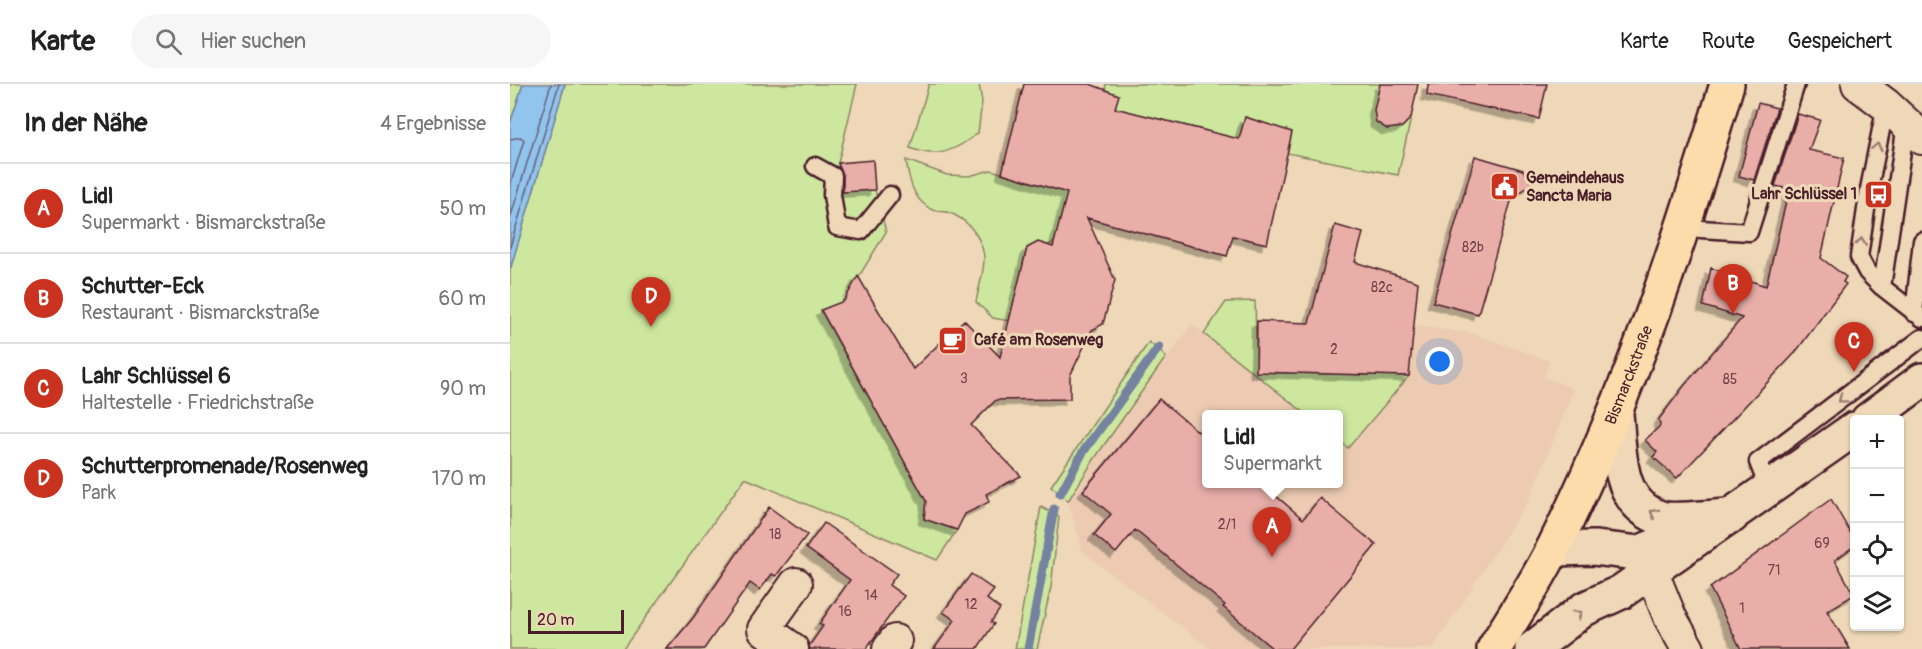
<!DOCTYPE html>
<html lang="de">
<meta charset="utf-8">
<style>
:root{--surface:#fff;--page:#f6f6f6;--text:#222;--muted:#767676;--line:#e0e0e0;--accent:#c8321e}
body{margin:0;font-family:Pangolin,sans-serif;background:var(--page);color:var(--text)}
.controls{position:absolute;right:18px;bottom:18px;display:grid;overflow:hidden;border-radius:6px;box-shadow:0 2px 4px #0004}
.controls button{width:54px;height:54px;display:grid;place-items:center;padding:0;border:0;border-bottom:2px solid var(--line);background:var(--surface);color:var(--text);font:30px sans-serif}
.scale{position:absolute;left:18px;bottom:15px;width:96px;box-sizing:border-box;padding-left:6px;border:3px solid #4a1f2b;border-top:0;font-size:16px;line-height:21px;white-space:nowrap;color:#4a1f2b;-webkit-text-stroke:4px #eed8b7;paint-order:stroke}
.you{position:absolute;left:930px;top:278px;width:21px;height:21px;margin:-15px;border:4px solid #fff;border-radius:50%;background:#1a73e8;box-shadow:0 0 0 9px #1a73e833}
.badge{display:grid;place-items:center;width:39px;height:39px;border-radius:50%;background:var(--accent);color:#fff;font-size:20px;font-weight:700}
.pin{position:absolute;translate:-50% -50px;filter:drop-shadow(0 2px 3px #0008)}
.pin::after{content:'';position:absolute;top:32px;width:21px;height:18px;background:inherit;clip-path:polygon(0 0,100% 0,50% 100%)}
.popup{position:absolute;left:692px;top:326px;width:141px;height:78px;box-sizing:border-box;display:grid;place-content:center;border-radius:6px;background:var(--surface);filter:drop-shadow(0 2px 4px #0005);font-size:20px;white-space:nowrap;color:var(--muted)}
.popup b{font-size:22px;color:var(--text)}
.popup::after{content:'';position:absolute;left:50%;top:100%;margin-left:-12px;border:12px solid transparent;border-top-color:var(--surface)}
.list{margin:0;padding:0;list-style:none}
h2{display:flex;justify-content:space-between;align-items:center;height:78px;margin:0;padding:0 24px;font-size:26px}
h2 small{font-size:20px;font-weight:400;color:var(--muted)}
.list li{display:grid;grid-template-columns:39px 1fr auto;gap:18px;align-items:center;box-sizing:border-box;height:90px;padding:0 24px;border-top:2px solid var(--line)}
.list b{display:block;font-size:22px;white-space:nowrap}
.list p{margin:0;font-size:20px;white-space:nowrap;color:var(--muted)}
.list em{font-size:20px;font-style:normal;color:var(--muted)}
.icon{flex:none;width:33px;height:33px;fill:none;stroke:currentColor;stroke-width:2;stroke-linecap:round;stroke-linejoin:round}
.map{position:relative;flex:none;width:1412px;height:565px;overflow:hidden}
header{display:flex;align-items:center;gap:36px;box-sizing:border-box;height:84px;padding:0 30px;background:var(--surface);border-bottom:2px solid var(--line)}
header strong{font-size:28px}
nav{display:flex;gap:33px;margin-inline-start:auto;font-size:21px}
.search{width:420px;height:54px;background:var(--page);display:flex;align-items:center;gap:15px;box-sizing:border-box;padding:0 21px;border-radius:33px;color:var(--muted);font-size:22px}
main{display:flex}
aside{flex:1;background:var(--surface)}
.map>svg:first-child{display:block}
.built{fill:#eccbb2}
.green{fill:#cde89e;stroke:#8c8464;stroke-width:1.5}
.water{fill:#91c5ee;stroke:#7583a0;stroke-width:1.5}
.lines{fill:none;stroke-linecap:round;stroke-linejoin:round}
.shore{stroke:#666179;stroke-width:1.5}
.stream{stroke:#7583a0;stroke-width:9}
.building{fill:#e9aea8;stroke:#4a1f2b;stroke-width:1.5;filter:url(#shadow)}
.service-casing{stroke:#4a1f2b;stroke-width:21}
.minor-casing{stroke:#4a1f2b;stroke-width:36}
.tertiary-casing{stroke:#4a1f2b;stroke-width:38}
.primary-casing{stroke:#4a1f2b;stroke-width:38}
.service{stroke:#eed8b7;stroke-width:16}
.minor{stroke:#eed8b7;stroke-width:32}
.tertiary{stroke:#eed8b7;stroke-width:33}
.primary{stroke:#fddcac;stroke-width:33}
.oneway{stroke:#9c7c71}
.labels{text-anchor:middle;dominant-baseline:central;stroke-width:6;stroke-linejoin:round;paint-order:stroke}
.number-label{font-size:14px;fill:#72434a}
.poi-label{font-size:16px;font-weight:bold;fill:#4a1f2b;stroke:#eed8b7;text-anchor:start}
.street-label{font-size:16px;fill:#4a1f2b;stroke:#eed8b7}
</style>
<header>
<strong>Karte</strong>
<div class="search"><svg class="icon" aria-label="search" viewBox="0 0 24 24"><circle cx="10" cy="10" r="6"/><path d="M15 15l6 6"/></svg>Hier suchen</div>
<nav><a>Karte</a><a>Route</a><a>Gespeichert</a></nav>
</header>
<main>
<aside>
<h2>In der Nähe<small>4 Ergebnisse</small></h2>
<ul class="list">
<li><span class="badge">A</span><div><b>Lidl</b><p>Supermarkt · Bismarckstraße</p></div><em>50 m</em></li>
<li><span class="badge">B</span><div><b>Schutter-Eck</b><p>Restaurant · Bismarckstraße</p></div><em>60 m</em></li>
<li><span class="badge">C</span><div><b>Lahr Schlüssel 6</b><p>Haltestelle · Friedrichstraße</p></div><em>90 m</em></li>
<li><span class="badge">D</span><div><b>Schutterpromenade/Rosenweg</b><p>Park</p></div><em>170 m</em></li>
</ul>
</aside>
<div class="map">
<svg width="1412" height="565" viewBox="0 0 1412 565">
<defs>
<filter id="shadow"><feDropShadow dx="-5.5" dy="5.5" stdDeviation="0" flood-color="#0004"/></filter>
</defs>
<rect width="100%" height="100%" fill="#eed8b7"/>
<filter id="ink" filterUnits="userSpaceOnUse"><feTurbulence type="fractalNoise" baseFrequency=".0167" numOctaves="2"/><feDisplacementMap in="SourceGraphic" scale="12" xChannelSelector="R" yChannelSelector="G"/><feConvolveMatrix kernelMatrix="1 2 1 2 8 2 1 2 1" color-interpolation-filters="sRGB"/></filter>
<g filter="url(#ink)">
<path class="built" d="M682,240L796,330H696V400H828V356L838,364L899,292L904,242L961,249L1039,277L1034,293L1064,305L1019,416L922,565H701L573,468L558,417L585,374Z"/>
<path class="green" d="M0,0H13L0,40Z
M55,0H347L328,79L330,108L365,106L376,148L334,217L311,227L416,417L414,435L447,446L427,476L235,394L113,565H0V186Z
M419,0H469L472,18L468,49C445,67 428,75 400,64Z
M596,0H870L877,45L892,43L901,34L888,91L777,69L782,48L735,33L727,64L694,46L605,24L608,11L595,7Z
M396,76L437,91L459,92L481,86L575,114L545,158L538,161L528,158L517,164L499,237L483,234L466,218C468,205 475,186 474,172C471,152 457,134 437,128C431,127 425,128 419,124C402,113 399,95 396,76Z
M745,217L747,288L899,292L838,364L828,356V330H796L694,250L716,218Z
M639,258L656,273L585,374L558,417L541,402Z
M531,423L549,433L541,503L527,565H505Z"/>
<path class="water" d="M13,0H55L0,186V40Z"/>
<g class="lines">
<path class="shore" d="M0,55L11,53L14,56L0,102
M0,135L41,0
M0,163L49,0"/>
<path class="stream" d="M550,410L573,368L649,263
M518,565L544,425"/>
</g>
<path class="building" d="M514,0H580L609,11L605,24L729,55L735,33L782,48L757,160L723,152L717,172L577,134L605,196L593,240L582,246L560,292V315L486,316L461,341L511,392L476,410L479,418L455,430L447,446L414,435L416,417L311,226L334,217L348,192L403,285L454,236L490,273L517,164L528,158L543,163L557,109L492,89Z
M870,0H908L901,34L892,43L877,45L866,38L864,26Z
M918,0H1037L1029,35L917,11Z
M1248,19L1267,24L1244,96L1229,92Z
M1288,30L1310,36L1299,66L1334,74L1311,174L1336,193L1333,198L1336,200L1285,269L1167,394L1143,373L1147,368L1135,356L1150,342L1149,335L1174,302L1232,234L1193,222L1201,184L1256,202L1279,105L1265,102Z
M965,72L1013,86L1022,100L1002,114L968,230L923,218Z
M363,76L365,106L333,108V92L328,79Z
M825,141L853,149L845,178L908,198L899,292L746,288L747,237L799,239Z
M649,315L696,354V399H751L793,435L810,414L866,461L780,565H763L713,523L715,521L625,446L606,469L584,451L601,430L573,407Z
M1321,415L1344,455V462L1325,476L1344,511L1317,527L1340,565H1231L1200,504Z
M259,423L297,451L266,492L262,490L250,506L240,499L194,565H157L183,534Z
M314,439L387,490L379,501L394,512L356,565H300L299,562L313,542L309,540L340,496L296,464Z
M461,490L484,506L477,515L490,525L481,538L484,540L467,565H424L445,536L433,528Z"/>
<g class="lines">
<defs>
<path id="service" d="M1376,21L1359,105L1349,173L1357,188L1372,203L1412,234
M305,82L323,92L322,111L327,143L351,147L380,111
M1174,144L1239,148L1286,0
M1372,203L1396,40
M1404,229L1412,157
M1259,406L1248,378L1412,254"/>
<path id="minor" d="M1348,0L1376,21L1412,54
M1141,486L1160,533L1178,565
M282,565L254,545L286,500
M379,565L385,557"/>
<path id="tertiary" d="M1106,330C1110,367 1106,420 1151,434C1163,438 1207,432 1222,432
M1358,336L1412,296
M1043,465L1084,464L1128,469L1167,453
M1022,565L1074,525L1111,508L1344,345"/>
<g id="primary">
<path id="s1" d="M984,565C1004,531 1027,498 1044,463C1118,314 1170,159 1217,0"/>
</g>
</defs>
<use href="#service" class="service-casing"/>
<use href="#minor" class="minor-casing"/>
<use href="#tertiary" class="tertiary-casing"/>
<use href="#primary" class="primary-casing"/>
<use href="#service" class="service"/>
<use href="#minor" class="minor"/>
<use href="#tertiary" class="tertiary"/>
<use href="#primary" class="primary"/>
</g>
<defs><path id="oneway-chevron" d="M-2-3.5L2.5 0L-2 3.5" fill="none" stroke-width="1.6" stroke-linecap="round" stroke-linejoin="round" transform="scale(1.5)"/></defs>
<g class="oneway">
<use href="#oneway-chevron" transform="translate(1367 63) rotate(-78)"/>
<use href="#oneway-chevron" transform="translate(1351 158) rotate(-82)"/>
<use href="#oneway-chevron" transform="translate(1332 315) rotate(143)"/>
<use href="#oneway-chevron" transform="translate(1144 429) rotate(-149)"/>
<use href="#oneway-chevron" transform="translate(1068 530) rotate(-35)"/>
</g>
</g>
<defs>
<symbol id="civic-square" viewBox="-11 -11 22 22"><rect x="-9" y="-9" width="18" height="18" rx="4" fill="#c8321e" stroke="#eed8b7"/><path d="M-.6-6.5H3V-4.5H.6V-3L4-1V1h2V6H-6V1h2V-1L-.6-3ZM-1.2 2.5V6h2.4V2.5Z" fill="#fff"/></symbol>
<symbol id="bus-square" viewBox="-11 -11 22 22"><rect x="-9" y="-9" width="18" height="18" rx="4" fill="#c8321e" stroke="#eed8b7"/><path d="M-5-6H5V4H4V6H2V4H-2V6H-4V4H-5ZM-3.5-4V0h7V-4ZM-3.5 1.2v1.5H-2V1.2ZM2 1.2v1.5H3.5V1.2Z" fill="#fff"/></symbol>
<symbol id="cafe-square" viewBox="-11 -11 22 22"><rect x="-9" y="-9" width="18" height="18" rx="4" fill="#c8321e" stroke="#eed8b7"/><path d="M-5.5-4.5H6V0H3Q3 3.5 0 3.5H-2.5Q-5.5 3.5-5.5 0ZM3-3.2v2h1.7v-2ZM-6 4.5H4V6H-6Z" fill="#fff"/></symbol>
</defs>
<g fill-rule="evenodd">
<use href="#civic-square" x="978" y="86" width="33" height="33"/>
<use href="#bus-square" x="1352" y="94" width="33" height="33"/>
<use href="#cafe-square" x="426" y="240" width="33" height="33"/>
</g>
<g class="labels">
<g class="number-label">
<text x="963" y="163">82b</text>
<text x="872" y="203">82c</text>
<text x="824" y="265">2</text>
<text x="454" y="294">3</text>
<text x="1220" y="295">85</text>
<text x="717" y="440">2/1</text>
<text x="265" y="450">18</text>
<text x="1312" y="459">69</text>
<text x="1264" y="486">71</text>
<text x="361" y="511">14</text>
<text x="461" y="520">12</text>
<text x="1232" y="524">1</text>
<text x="335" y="527">16</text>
</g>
<g class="poi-label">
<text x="1016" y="94">Gemeindehaus<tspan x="1016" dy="18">Sancta Maria</tspan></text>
<text x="1347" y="110" text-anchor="end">Lahr Schlüssel 1</text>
<text x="464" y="256">Café am Rosenweg</text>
</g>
<g class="street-label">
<text stroke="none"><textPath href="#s1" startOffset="306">Bismarckstraße</textPath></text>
</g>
</g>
</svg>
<div class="controls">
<button>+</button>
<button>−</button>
<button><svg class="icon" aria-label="locate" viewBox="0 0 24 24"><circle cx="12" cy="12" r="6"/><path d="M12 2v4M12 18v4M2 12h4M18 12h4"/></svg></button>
<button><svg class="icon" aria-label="layers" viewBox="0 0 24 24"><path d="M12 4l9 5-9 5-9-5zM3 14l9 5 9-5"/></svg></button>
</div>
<div class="scale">20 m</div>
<div class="you"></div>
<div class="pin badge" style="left:762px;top:473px">A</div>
<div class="popup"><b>Lidl</b>Supermarkt</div>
<div class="pin badge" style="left:1223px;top:230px">B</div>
<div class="pin badge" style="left:1344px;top:288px">C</div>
<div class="pin badge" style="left:141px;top:243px">D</div>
</div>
</main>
